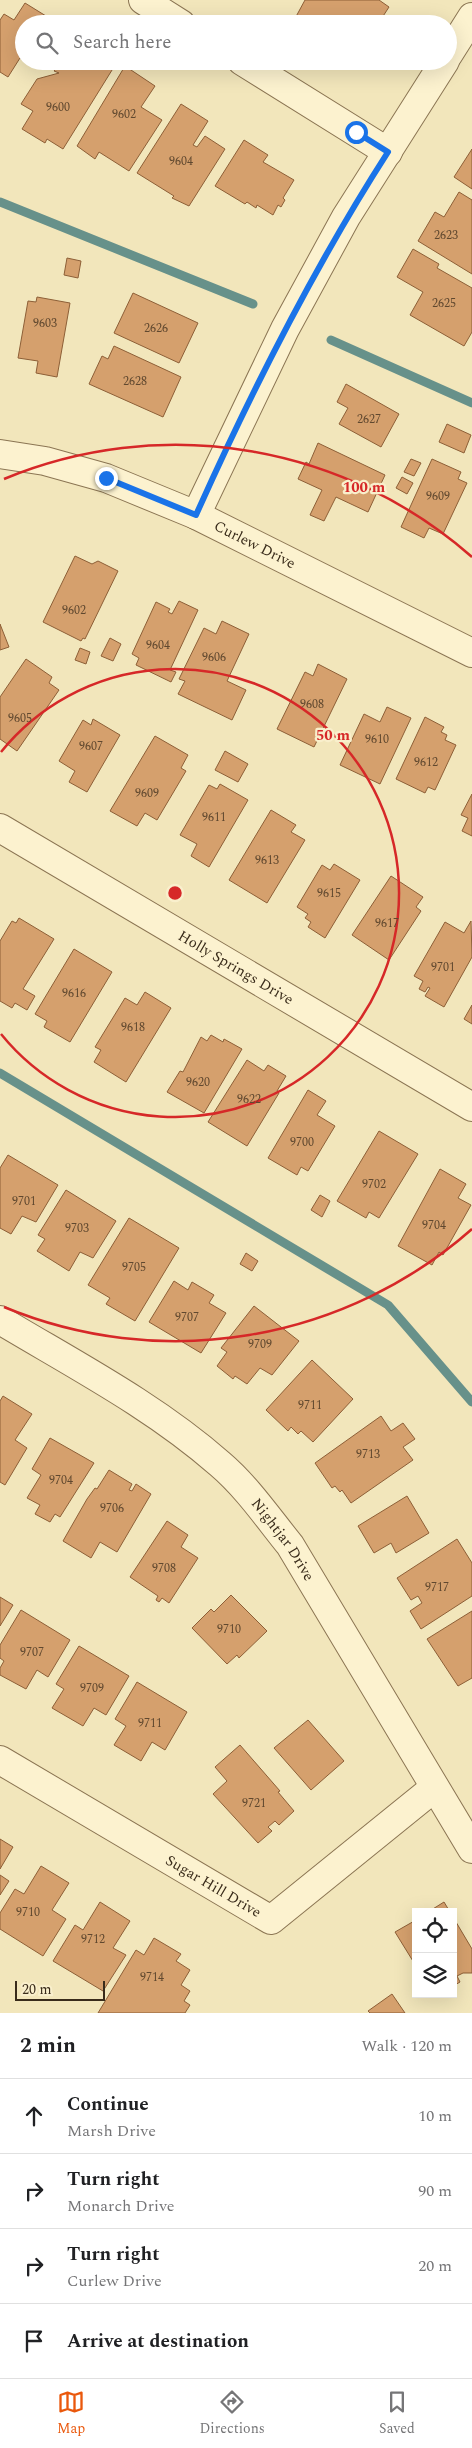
<!DOCTYPE html>
<meta charset="utf-8">
<style>
:root{--surface:#fff;--page:#f2f2f2;--text:#202124;--muted:#757577;--line:#e0e0e0;--accent:#ea580c}
body{margin:0;font-family:Spectral,serif;background:var(--page);color:var(--text)}
.controls{position:absolute;right:15px;bottom:15px;display:grid;overflow:hidden;border-radius:0px;box-shadow:0 5px 20px #0002}
.controls button{width:45px;height:45px;display:grid;place-items:center;padding:0;border:0;border-bottom:1px solid var(--line);background:var(--surface);color:var(--text);font:25px sans-serif}
.scale{position:absolute;left:15px;bottom:12px;width:90px;box-sizing:border-box;padding-left:5px;border:2px solid #392b1a;border-top:0;font-size:14px;line-height:18px;white-space:nowrap;color:#392b1a;-webkit-text-stroke:4px #f9efcc;paint-order:stroke}
.stop{position:absolute;width:15px;height:15px;margin:-11px;border:4px solid #1a73e8;border-radius:50%;background:#fff}
.stop.end{background:#1a73e8;border-color:#fff;box-shadow:0 1px 5px #0008}
.list{margin:0;padding:0;list-style:none}
h2{display:flex;justify-content:space-between;align-items:center;height:65px;margin:0;padding:0 20px;font-size:21px}
h2 small{font-size:16px;font-weight:400;color:var(--muted)}
.list li{display:grid;grid-template-columns:32px 1fr auto;gap:15px;align-items:center;box-sizing:border-box;height:75px;padding:0 20px;border-top:1px solid var(--line)}
.list b{display:block;font-size:19px;white-space:nowrap}
.list p{margin:0;font-size:16px;white-space:nowrap;color:var(--muted)}
.list em{font-size:16px;font-style:normal;color:var(--muted)}
.icon{flex:none;width:28px;height:28px;fill:none;stroke:currentColor;stroke-width:2;stroke-linecap:round;stroke-linejoin:round}
.map{position:relative;flex:none;width:472px;height:2013px;overflow:hidden}
.search{position:absolute;background:var(--surface);box-shadow:0 5px 20px #0002;left:15px;right:15px;top:15px;height:55px;display:flex;align-items:center;gap:12px;box-sizing:border-box;padding:0 18px;border-radius:28px;color:var(--muted);font-size:19px}
.sheet{height:365px;background:var(--surface)}
nav{display:flex;justify-content:space-around;align-items:center;box-sizing:border-box;height:70px;border-top:1px solid var(--line);background:var(--surface);font-size:14px;color:var(--muted)}
nav a{display:grid;justify-items:center;gap:2px}
nav .on{color:var(--accent)}
.map>svg:first-child{display:block}
.lines{fill:none;stroke-linecap:round;stroke-linejoin:round}
.stream{stroke:#67918a;stroke-width:9}
.building{fill:#d5a06d;stroke:#8d5f37}
.minor-casing{stroke:#8b7553;stroke-width:30}
.tertiary-casing{stroke:#8b7553;stroke-width:30}
.minor{stroke:#fcf2cf;stroke-width:28}
.tertiary{stroke:#fcf2cf;stroke-width:28}
.route{stroke:#1a73e8;stroke-width:6}
.ring{fill:none;stroke:#d62828;stroke-width:2.5}
.labels{text-anchor:middle;dominant-baseline:central;stroke-width:4.5;stroke-linejoin:round;paint-order:stroke}
.number-label{font-size:12px;fill:#60482f}
.street-label{font-size:15px;fill:#392b1a;stroke:#f9efcc}
.centre{fill:#d62828;stroke:#f9efcc;stroke-width:2.5}
.ring-label{font-size:15px;text-anchor:middle;font-weight:bold;fill:#d62828;stroke:#f9efcc;stroke-width:4.5;stroke-linejoin:round;paint-order:stroke}
</style>
<div class="map">
<svg width="472" height="2013" viewBox="0 0 472 2013">
<rect width="100%" height="100%" fill="#f2e6bb"/>
<g class="lines">
<path class="stream" d="M0,202L253,304
M331,340L472,403
M0,1073L388,1305L472,1402"/>
</g>
<path class="building" d="M305,0H379L389,7L378,24H292Z
M25,3L46,16L43,20L49,24H24V60L20,58L8,77L0,72V20L4,14L14,20Z
M63,61H74L79,64L80,61L117,62L63,149L47,139L45,143L22,129L33,111L21,104L37,79L59,73L54,71Z
M125,66L155,86L141,107L162,120L129,171L99,152L95,159L77,146Z
M181,104L208,121L193,145L197,147L205,136L225,149L189,206L172,198L174,196L137,173Z
M244,140L268,155L263,162L294,180L283,198L285,200L281,207L278,205L273,215L257,205L256,208L247,202L245,204L215,186Z
M472,149V189L454,177Z
M459,192L472,200V274L418,241L435,212L444,217Z
M413,249L439,264L437,268L472,288V332L464,346L410,315L423,292L397,277Z
M67,258L81,261L78,278L64,275Z
M133,293L198,323L179,363L114,333Z
M37,297L70,303L57,377L36,373L38,361L18,358L28,301L36,302Z
M114,346L181,377L163,417L89,384L102,356L108,359Z
M346,384L399,414L381,447L339,424L348,408L337,402Z
M447,424L471,435L464,453L439,442Z
M318,443L385,475L368,512L336,497L324,521L310,515L322,490L298,479L306,462L309,464Z
M411,459L421,463L414,476L404,472Z
M432,459L461,472L458,479L467,483L443,534L429,528L424,538L401,527Z
M402,477L413,483L407,494L396,488Z
M75,556L92,564L98,561L118,571L85,639L83,638L81,641L43,622Z
M179,601L198,610L170,670L176,672L171,682L136,665L139,658L132,654L156,602L170,609L168,612L172,614Z
M222,621L249,634L227,681L246,690L232,720L178,694L185,681L179,679L204,628L216,634Z
M0,624L9,647L0,650Z
M110,638L121,644L113,661L101,656Z
M80,648L90,652L86,664L75,660Z
M26,659L52,677L49,683L59,690L17,751L0,739V697Z
M318,664L347,679L314,747L277,729L305,672L313,676Z
M387,707L411,718L380,784L340,765L364,714L380,722Z
M425,717L444,727L441,732L447,735L445,740L456,745L435,790L428,787L425,793L396,779Z
M93,719L120,735L87,792L69,782L75,771L59,761L83,720L91,725Z
M155,736L188,755L181,768L186,771L157,820L145,813L137,826L110,811Z
M225,751L248,764L238,782L215,770Z
M220,784L248,800L209,867L191,856L197,844L180,835L209,785L217,789Z
M472,794V836L462,831L468,818L461,815Z
M271,810L296,825L291,832L305,840L267,903L229,880Z
M334,864L360,880L325,938L308,927L311,922L305,918L308,914L297,907L322,865L330,870Z
M391,876L423,897L416,907L421,911L389,960L352,935Z
M19,918L54,939L23,989L35,996L27,1010L15,1003L12,1008L0,1001V941L12,921L16,923Z
M471,921L472,957L444,1007L425,996L430,988L428,987L425,992L419,989L423,981L414,976L445,922L464,933Z
M74,949L112,972L70,1042L44,1027L47,1021L35,1014Z
M145,992L171,1008L126,1082L94,1062L101,1050L95,1047L125,998L137,1005Z
M472,1005V1024L464,1019Z
M211,1035L223,1042L224,1039L242,1049L204,1113L167,1092L180,1071L183,1072L201,1037L207,1041Z
M247,1060L264,1071L268,1065L286,1076L277,1091L279,1093L247,1146L208,1122Z
M308,1090L326,1101L317,1115L335,1126L308,1171L301,1167L297,1175L268,1158Z
M379,1131L418,1154L379,1218L369,1212L366,1218L337,1201Z
M8,1155L58,1185L36,1222L22,1216L11,1234L0,1228V1168Z
M440,1169L466,1184L458,1198L471,1205L443,1255L439,1252L432,1265L398,1246Z
M66,1190L116,1221L93,1258L80,1252L69,1271L37,1251L45,1239L38,1235Z
M320,1195L330,1201L322,1217L311,1210Z
M129,1218L179,1248L135,1321L106,1304L110,1298L88,1285Z
M246,1253L258,1261L252,1271L240,1264Z
M174,1281L188,1290L192,1282L214,1295L209,1303L226,1313L201,1353L149,1322Z
M254,1306L299,1341L272,1375L260,1368L247,1384L235,1376L233,1379L217,1366L227,1352L221,1348Z
M312,1360L353,1399L313,1442L301,1431L298,1434L291,1427L288,1431L266,1410Z
M3,1396L32,1414L15,1440L27,1448L5,1485L0,1482V1401Z
M381,1416L391,1431L403,1423L415,1439L403,1447L413,1460L351,1503L342,1490L340,1492L335,1486L332,1488L315,1463Z
M50,1438L94,1463L60,1517L55,1514L50,1522L35,1514L40,1505L27,1498L41,1475L32,1469Z
M109,1470L132,1484L129,1490L132,1491L136,1484L151,1494L117,1552L100,1542L91,1558L63,1541L87,1499L95,1488L97,1489Z
M407,1496L429,1533L396,1553L391,1543L374,1553L358,1526Z
M167,1521L188,1535L181,1547L198,1558L169,1603L162,1598L159,1602L156,1600L158,1596L130,1577Z
M457,1539L472,1563V1596L421,1629L410,1611L422,1603L418,1596L411,1600L397,1578Z
M231,1595L267,1631L239,1658L237,1655L227,1664L192,1628L211,1609L214,1612Z
M0,1597L13,1605L0,1626Z
M21,1610L70,1640L48,1677L37,1670L26,1689L0,1675V1668L4,1661L0,1658V1645Z
M472,1611V1678L458,1686L427,1639Z
M79,1646L129,1676L106,1715L94,1708L83,1726L52,1708L64,1689L56,1684Z
M137,1682L187,1712L165,1750L152,1742L141,1761L114,1745L126,1726L115,1719Z
M308,1720L344,1761L311,1790L274,1748Z
M240,1745L280,1791L278,1792L294,1811L279,1825L275,1821L268,1827L272,1831L258,1843L213,1794L227,1781L215,1767Z
M0,1839L13,1847L0,1869Z
M41,1866L69,1883L52,1910L66,1919L43,1956L0,1929V1913L15,1889L24,1894Z
M0,1875L9,1881L0,1895Z
M100,1902L130,1921L113,1948L126,1955L103,1991L53,1961L75,1925L83,1930Z
M444,1902L450,1912H428Z
M453,1917L472,1949V1973H463L457,1976L460,1982L455,1985Z
M416,1920V1966L395,1932Z
M154,1938L181,1954L176,1961L190,1970L181,1985L190,1991L184,2001L190,2005L185,2013H98L136,1950L144,1955Z
M392,1994L405,2013H370L368,2011Z"/>
<g class="lines">
<defs>
<g id="minor">
<path d="M143,0L181,24"/>
<path d="M242,61L388,152"/>
<path id="s1" d="M0,828L472,1107"/>
<path id="s2" d="M0,1320C75,1365 154,1406 220,1464C247,1487 268,1518 290,1545L472,1849"/>
<path id="s3" d="M0,1760L271,1920L434,1788"/>
</g>
<g id="tertiary">
<path d="M448,55L472,17"/>
<path id="s4" d="M0,454L45,461L106,478L196,515L472,653"/>
<path d="M196,515L285,329L346,217L445,61"/>
</g>
</defs>
<use href="#minor" class="minor-casing"/>
<use href="#tertiary" class="tertiary-casing"/>
<use href="#minor" class="minor"/>
<use href="#tertiary" class="tertiary"/>
</g>
<g class="lines">
<path class="route" d="M106,478L196,515C252,390 314,267 388,152L356,132"/>
</g>
<g class="ring">
<path d="M1 752A224 224 0 1 1 1 1034"/>
<path d="M472 1229A448 448 0 0 1 4 1307M4 479A448 448 0 0 1 472 557"/>
</g>
<g class="labels">
<g class="number-label">
<text x="58" y="107">9600</text>
<text x="124" y="114">9602</text>
<text x="181" y="161">9604</text>
<text x="446" y="235">2623</text>
<text x="444" y="303">2625</text>
<text x="45" y="323">9603</text>
<text x="156" y="328">2626</text>
<text x="135" y="381">2628</text>
<text x="369" y="419">2627</text>
<text x="438" y="496">9609</text>
<text x="74" y="610">9602</text>
<text x="158" y="645">9604</text>
<text x="214" y="657">9606</text>
<text x="312" y="704">9608</text>
<text x="20" y="718">9605</text>
<text x="377" y="739">9610</text>
<text x="91" y="746">9607</text>
<text x="426" y="762">9612</text>
<text x="147" y="793">9609</text>
<text x="214" y="817">9611</text>
<text x="267" y="860">9613</text>
<text x="329" y="893">9615</text>
<text x="387" y="923">9617</text>
<text x="443" y="967">9701</text>
<text x="74" y="993">9616</text>
<text x="133" y="1027">9618</text>
<text x="198" y="1082">9620</text>
<text x="249" y="1099">9622</text>
<text x="302" y="1142">9700</text>
<text x="374" y="1184">9702</text>
<text x="24" y="1201">9701</text>
<text x="434" y="1225">9704</text>
<text x="77" y="1228">9703</text>
<text x="134" y="1267">9705</text>
<text x="187" y="1317">9707</text>
<text x="260" y="1344">9709</text>
<text x="310" y="1405">9711</text>
<text x="368" y="1454">9713</text>
<text x="61" y="1480">9704</text>
<text x="112" y="1508">9706</text>
<text x="164" y="1568">9708</text>
<text x="437" y="1587">9717</text>
<text x="229" y="1629">9710</text>
<text x="32" y="1652">9707</text>
<text x="92" y="1688">9709</text>
<text x="150" y="1723">9711</text>
<text x="254" y="1803">9721</text>
<text x="28" y="1912">9710</text>
<text x="93" y="1939">9712</text>
<text x="152" y="1977">9714</text>
</g>
<g class="street-label">
<text stroke="none"><textPath href="#s4" startOffset="272">Curlew Drive</textPath></text>
<text stroke="none"><textPath href="#s1" startOffset="274">Holly Springs Drive</textPath></text>
<text stroke="none"><textPath href="#s2" startOffset="362">Nightjar Drive</textPath></text>
<text stroke="none"><textPath href="#s3" startOffset="248">Sugar Hill Drive</textPath></text>
</g>
</g>
<circle cx="175" cy="893" r="8" class="centre"/>
<g class="ring-label">
<text x="364" y="492">100 m</text>
<text x="333" y="740">50 m</text>
</g>
</svg>
<div class="controls">
<button><svg class="icon" aria-label="locate" viewBox="0 0 24 24"><circle cx="12" cy="12" r="6"/><path d="M12 2v4M12 18v4M2 12h4M18 12h4"/></svg></button>
<button><svg class="icon" aria-label="layers" viewBox="0 0 24 24"><path d="M12 4l9 5-9 5-9-5zM3 14l9 5 9-5"/></svg></button>
</div>
<div class="scale">20 m</div>
<div class="stop" style="left:356px;top:132px"></div>
<div class="stop end" style="left:106px;top:478px"></div>
<div class="search"><svg class="icon" aria-label="search" viewBox="0 0 24 24"><circle cx="10" cy="10" r="6"/><path d="M15 15l6 6"/></svg>Search here</div>
</div>
<section class="sheet">
<h2>2 min<small>Walk · 120 m</small></h2>
<ul class="list">
<li><svg class="icon" aria-label="ahead" viewBox="0 0 24 24"><path d="M12 20V5M6 11l6-6 6 6"/></svg><div><b>Continue</b><p>Marsh Drive</p></div><em>10 m</em></li>
<li><svg class="icon" aria-label="right" viewBox="0 0 24 24"><path d="M7 20v-9h11M14 6l5 5-5 5"/></svg><div><b>Turn right</b><p>Monarch Drive</p></div><em>90 m</em></li>
<li><svg class="icon" aria-label="right" viewBox="0 0 24 24"><path d="M7 20v-9h11M14 6l5 5-5 5"/></svg><div><b>Turn right</b><p>Curlew Drive</p></div><em>20 m</em></li>
<li><svg class="icon" aria-label="arrive" viewBox="0 0 24 24"><path d="M6 21V4h12l-3 4 3 4H6"/></svg><div><b>Arrive at destination</b></div></li>
</ul>
</section>
<nav>
<a class="on"><svg class="icon" aria-label="map" viewBox="0 0 24 24"><path d="M3 6l6-2 6 2 6-2v14l-6 2-6-2-6 2zM9 4v14M15 6v14"/></svg>Map</a>
<a><svg class="icon" aria-label="directions" viewBox="0 0 24 24"><path d="M12 3l9 9-9 9-9-9zM9 14v-3h6M13 9l2 2-2 2"/></svg>Directions</a>
<a><svg class="icon" aria-label="saved" viewBox="0 0 24 24"><path d="M7 4h10v16l-5-4-5 4z"/></svg>Saved</a>
</nav>
